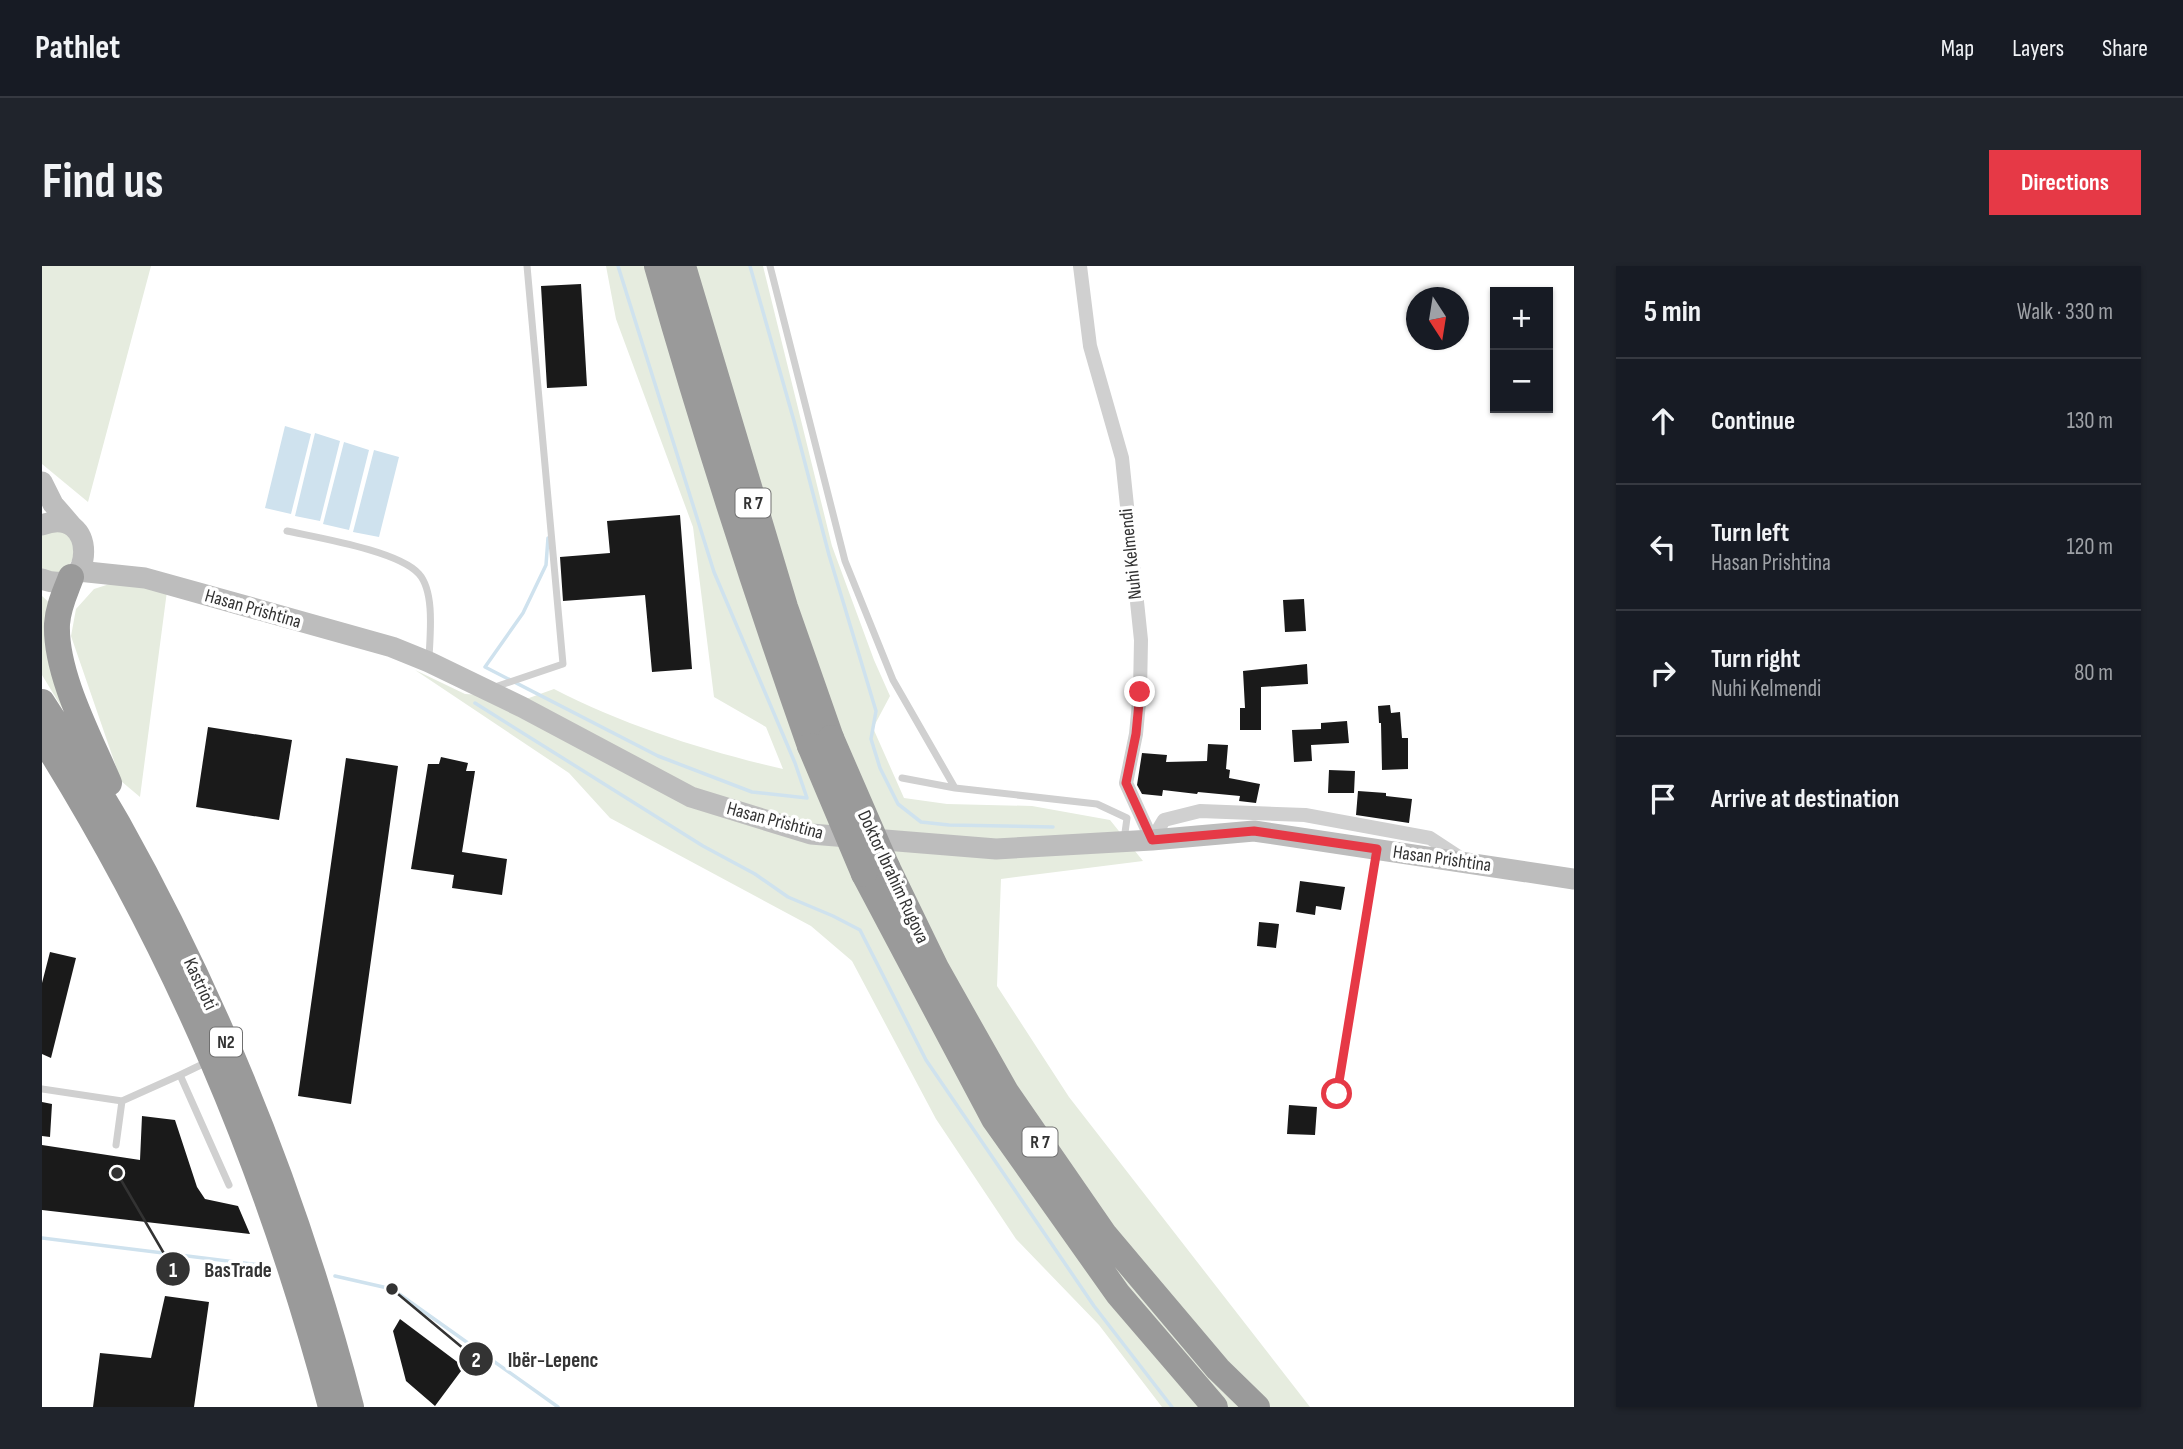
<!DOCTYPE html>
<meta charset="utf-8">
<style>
:root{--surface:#171b24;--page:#20242c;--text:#f1f3f6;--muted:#9ea1a6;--line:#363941;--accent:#e63946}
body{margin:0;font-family:"Sofia Sans Condensed",sans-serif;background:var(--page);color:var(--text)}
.controls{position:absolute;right:21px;top:21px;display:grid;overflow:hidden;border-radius:0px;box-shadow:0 2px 5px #0004}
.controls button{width:63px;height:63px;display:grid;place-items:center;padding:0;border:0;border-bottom:2px solid var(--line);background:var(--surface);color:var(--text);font:35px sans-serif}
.compass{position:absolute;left:1364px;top:21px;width:63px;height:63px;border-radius:50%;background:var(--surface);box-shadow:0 2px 5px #0004;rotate:168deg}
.stop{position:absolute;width:21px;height:21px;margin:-16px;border:5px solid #e63946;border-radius:50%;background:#fff}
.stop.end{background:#e63946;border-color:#fff;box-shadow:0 2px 7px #0008}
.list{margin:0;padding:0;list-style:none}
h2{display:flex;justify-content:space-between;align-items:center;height:91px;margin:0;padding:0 28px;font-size:30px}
h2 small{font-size:23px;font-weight:400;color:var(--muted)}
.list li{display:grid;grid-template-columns:46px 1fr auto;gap:21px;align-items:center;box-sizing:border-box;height:126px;padding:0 28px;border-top:2px solid var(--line)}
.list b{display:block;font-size:26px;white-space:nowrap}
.list p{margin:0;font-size:23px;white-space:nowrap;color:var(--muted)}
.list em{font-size:23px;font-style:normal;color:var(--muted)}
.icon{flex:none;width:38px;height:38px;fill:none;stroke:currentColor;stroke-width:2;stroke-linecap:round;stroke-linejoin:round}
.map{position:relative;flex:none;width:1532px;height:1141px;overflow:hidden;border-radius:0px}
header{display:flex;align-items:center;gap:42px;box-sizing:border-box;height:98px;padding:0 35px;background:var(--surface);border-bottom:2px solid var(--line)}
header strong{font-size:33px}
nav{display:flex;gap:38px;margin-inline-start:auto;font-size:24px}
.intro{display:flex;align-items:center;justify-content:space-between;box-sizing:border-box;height:168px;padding:0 42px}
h1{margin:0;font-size:49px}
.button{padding:18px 32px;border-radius:0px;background:var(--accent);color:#fff;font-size:24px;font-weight:700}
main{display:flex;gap:42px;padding:0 42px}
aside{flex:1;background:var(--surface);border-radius:0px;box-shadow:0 2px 5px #0004}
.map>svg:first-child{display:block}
.green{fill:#e6ecdf}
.water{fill:#cfe2ee}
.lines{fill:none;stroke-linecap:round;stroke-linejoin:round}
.stream{stroke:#cfe2ee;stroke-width:3.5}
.building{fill:#1a1a1a}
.lane{stroke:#d0d0d0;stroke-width:7}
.street{stroke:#d0d0d0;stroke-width:14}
.secondary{stroke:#bdbdbd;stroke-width:21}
.highway{stroke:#9a9a9a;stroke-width:26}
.highway-bridge{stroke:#9a9a9a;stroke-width:26}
.route{stroke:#e63946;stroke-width:9}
.labels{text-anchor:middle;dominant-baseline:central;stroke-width:7;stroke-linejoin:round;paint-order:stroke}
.shield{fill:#fff;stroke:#707070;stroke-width:2}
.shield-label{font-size:18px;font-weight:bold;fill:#333}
.street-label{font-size:19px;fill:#333;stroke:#fff}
.leader{fill:none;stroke:#333;stroke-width:2.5}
.callout-dot{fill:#333;stroke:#fff;stroke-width:2.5}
.mark-label{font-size:21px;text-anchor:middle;font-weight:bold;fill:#fff}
.callout-label{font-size:21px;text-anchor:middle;font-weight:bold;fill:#333;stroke:#fff;stroke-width:7;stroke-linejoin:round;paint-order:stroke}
</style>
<header>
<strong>Pathlet</strong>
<nav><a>Map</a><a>Layers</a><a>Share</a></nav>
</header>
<div class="intro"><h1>Find us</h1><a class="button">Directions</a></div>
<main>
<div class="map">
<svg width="1532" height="1141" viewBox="0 0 1532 1141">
<rect width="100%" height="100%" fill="#fff"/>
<path class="green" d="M0,0H109L46,236L0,198Z
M564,0H721L790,280L832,394L848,430L831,462L862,532L905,538L990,540L1068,554L1101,595L959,613L955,720L1027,831L1268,1141H1120L1057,1059L974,973L894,853L810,695L769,660L568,552L527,507L373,404L423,428L487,432L512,423C584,460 663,485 741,503L724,461L672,431L651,261L574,53Z
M23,264L37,282L22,308L0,305V267Z
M80,314L125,325L98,531L79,515L29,370L34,343L52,323Z
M0,330L11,340L45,483L0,409Z"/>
<path class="water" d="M243,160L269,168L249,248L223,242Z
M273,167L298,175L278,255L253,250Z
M302,176L327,184L307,264L281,258Z
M332,184L357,191L337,271L311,266Z"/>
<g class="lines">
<path class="stream" d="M708,0L752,155L787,289L834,445L829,473L838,502L856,538L879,556L907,559L1011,561
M506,272L504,299L481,347L443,401L616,490L710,526L765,532L753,497L672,306L576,0
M433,437L661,580L713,608L746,631L791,650L818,664L884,794L1052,1040L1130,1141
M0,972L227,1000
M293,1010L350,1023L516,1141"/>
</g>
<path class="building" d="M539,18L545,120L505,122L499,20Z
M638,249L650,403L610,406L603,329L521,335L518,291L568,287L565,255Z
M1262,333L1264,365L1243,366L1241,334Z
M1265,398L1266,418L1219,421V464H1198V442H1203L1201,405Z
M1348,439L1349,447L1358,446L1360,472H1366V503L1340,504L1339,457H1337L1336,440Z
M1305,455L1307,477L1269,479L1270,495L1252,496L1250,464L1279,463V457Z
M166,461L250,474L237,554L154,541Z
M1166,478L1186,479L1184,503L1188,504L1187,512L1218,518L1214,537L1197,535L1198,530L1156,526L1155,528L1121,524L1120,530L1100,528L1095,519L1100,487L1125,489L1124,496L1165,495Z
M399,491L426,497L424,505H433L420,586L465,593L460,629L410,622L412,609L369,603L386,498H397Z
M304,492L356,500L309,838L256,830Z
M1287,504L1313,505L1312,527H1286Z
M1316,525L1344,527V530L1370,533L1367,557L1314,549Z
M1258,615L1303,621L1299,644L1274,640L1273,649L1254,646Z
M1217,656L1237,658L1234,682L1215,680Z
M8,686L34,692L9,792L0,788V717Z
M0,836L10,838L8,871L0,870Z
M1247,839L1275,841L1273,869L1245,868Z
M100,850L133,854L155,921L163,933L196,940L208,968L0,944V879L98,894Z
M123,1030L167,1036L152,1141H51L58,1087L109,1092Z
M358,1053L422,1101L393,1140L364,1115L351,1065Z"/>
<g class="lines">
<path class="lane" d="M728,0L803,295L851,414L913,522L1055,538L1085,552L1082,574
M245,265C277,272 357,285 377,308C393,326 388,369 387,392
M450,422L521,398L485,0
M860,512L913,522
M165,796L138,809L187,919
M0,823L80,835
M1295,828L1335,584
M74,879L80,835L138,809"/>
<path class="street" d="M1038,0L1048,80L1080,192L1099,374L1098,426L1094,468L1084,517L1110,574
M1110,574L1122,554L1158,545L1263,549L1388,572L1420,593"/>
<path class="secondary" d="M0,216L11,238L30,260
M0,259C56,237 55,335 0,313
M36,305L103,312L350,381L387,396L480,441L649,531L769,568L954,583L1110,574L1212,565L1532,613"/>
<path class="highway" d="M615,0C661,162 712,321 768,480
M641,0L743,341L789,472
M29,311C23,327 16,341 15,358C13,408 48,472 67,517
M0,436C26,476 52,516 76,558C179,742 256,937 309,1141
M0,471C133,683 225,899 289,1141
M845,601L894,702L964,826L1062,968L1176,1103L1215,1141
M822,608L952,853L1076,1028L1173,1141"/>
<path class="highway-bridge" d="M789,472L845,601
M768,480L822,608"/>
</g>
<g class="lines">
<path class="route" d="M1098,426L1094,468L1084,517L1110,574L1212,565L1335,583L1295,828"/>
</g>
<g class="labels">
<g class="shield">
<rect x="693.5" y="222.5" width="35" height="29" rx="5"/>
<rect x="168" y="761.5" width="32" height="29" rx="5"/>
<rect x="980.5" y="861.5" width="35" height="29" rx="5"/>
</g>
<g class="shield-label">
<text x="711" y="237">R 7</text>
<text x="184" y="776">N2</text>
<text x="998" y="876">R 7</text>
</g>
<g class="street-label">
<text transform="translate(1089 288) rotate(-96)">Nuhi Kelmendi</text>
<text transform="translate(211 343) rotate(16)">Hasan Prishtina</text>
<text transform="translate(733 555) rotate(15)">Hasan Prishtina</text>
<text transform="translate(1400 593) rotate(8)">Hasan Prishtina</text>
<text transform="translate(851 611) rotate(65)">Doktor Ibrahim Rugova</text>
<text transform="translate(158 718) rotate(65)">Kastrioti</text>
</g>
</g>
<path class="leader" d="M75 907L131 1003M350 1023L434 1093"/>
<g class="callout-dot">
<circle cx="75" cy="907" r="7"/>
<circle cx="350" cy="1023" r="7"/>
<circle cx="131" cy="1003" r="18"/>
<circle cx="434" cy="1093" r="18"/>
</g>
<g class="mark-label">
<text x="131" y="1011">1</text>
<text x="434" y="1101">2</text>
</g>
<g class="callout-label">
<text x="196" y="1011">BasTrade</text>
<text x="511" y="1101">Ibër-Lepenc</text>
</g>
</svg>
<div class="controls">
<button>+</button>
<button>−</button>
</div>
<svg class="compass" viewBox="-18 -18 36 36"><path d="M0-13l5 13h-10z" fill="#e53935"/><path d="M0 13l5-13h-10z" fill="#9ea1a6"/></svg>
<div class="stop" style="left:1295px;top:828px"></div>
<div class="stop end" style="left:1098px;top:426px"></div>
</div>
<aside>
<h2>5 min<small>Walk · 330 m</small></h2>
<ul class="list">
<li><svg class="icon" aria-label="ahead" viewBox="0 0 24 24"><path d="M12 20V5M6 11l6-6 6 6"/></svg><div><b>Continue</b></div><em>130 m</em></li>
<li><svg class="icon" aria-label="left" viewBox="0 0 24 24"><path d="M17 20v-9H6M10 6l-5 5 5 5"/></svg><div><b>Turn left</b><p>Hasan Prishtina</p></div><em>120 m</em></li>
<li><svg class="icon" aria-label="right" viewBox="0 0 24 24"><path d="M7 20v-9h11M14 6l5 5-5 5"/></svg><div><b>Turn right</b><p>Nuhi Kelmendi</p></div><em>80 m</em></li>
<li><svg class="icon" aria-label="arrive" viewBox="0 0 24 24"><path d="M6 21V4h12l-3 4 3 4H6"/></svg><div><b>Arrive at destination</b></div></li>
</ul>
</aside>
</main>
